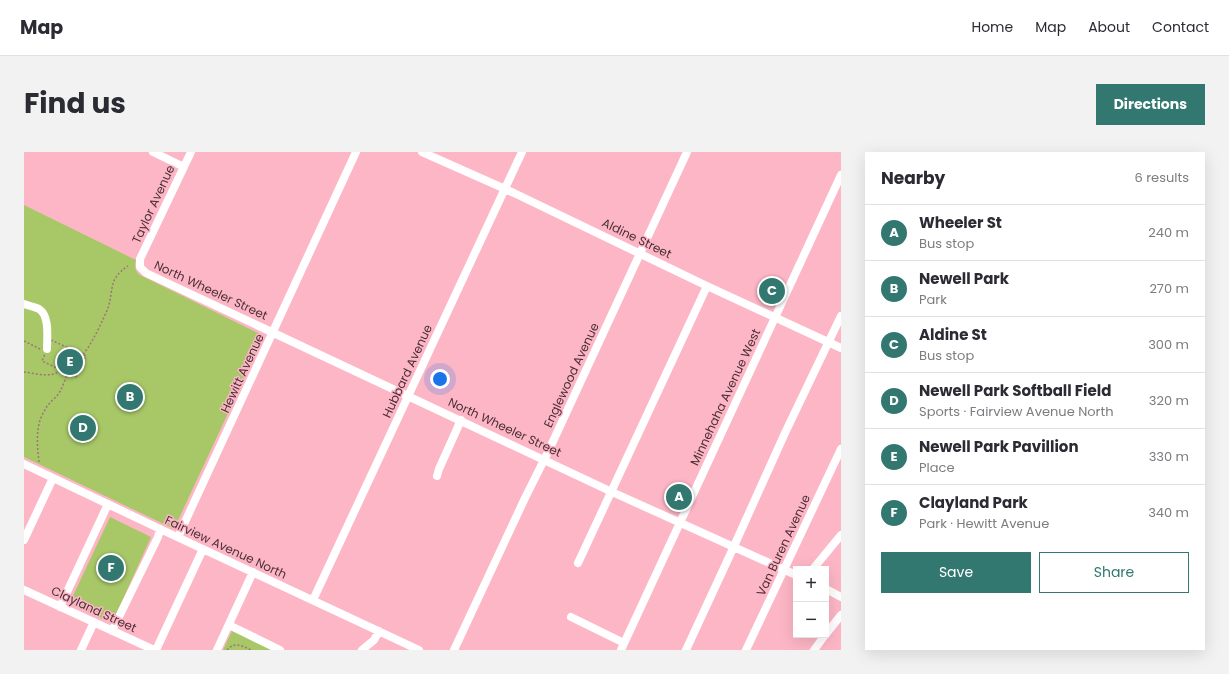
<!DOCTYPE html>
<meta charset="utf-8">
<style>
:root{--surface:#fff;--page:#f2f2f3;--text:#2b2b33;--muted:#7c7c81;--line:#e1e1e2;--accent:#327870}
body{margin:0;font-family:Poppins,sans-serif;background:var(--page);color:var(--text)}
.controls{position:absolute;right:12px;bottom:12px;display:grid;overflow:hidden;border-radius:0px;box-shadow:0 4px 16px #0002}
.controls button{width:36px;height:36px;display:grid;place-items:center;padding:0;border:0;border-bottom:1px solid var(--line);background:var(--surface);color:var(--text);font:20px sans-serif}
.you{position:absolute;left:416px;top:227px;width:14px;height:14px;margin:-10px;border:3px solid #fff;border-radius:50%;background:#1a73e8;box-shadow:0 0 0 6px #1a73e833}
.badge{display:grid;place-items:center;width:26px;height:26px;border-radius:50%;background:var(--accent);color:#fff;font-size:13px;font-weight:700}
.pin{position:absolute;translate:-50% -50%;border:2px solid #fff;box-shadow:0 1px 4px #0006}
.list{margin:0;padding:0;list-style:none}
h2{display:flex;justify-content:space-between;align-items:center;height:52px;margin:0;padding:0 16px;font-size:17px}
h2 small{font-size:13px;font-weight:400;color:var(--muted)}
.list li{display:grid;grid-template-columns:26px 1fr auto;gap:12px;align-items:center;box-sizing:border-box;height:56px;padding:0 16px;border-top:1px solid var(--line)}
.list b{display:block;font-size:15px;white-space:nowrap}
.list p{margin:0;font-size:13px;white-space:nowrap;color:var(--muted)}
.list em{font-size:13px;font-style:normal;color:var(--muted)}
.actions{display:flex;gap:8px;padding:12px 16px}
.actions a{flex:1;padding:9px 0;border:1px solid var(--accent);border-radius:0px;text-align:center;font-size:14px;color:var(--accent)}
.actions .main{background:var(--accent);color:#fff}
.map{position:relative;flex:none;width:817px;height:498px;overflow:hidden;border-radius:0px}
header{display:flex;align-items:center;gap:24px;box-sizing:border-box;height:56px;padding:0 20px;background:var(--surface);border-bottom:1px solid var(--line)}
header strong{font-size:19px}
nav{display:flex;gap:22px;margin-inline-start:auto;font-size:14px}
.intro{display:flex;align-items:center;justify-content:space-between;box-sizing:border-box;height:96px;padding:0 24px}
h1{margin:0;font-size:28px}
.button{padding:10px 18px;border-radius:0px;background:var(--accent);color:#fff;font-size:14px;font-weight:700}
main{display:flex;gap:24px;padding:0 24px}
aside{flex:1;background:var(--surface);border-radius:0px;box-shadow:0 4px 16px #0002}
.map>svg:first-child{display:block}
.green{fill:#a8c868}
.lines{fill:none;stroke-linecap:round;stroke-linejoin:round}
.path{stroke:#a2717d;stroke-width:1.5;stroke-dasharray:2 2;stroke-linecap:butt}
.minor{stroke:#fff;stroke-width:8}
.labels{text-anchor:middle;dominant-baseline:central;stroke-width:3;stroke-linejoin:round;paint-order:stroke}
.street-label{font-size:12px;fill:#4b2f36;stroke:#fdb6c6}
</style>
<header>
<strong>Map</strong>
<nav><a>Home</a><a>Map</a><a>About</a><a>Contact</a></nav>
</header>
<div class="intro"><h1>Find us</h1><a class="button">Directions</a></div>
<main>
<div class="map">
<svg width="817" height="498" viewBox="0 0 817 498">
<rect width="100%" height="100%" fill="#fdb6c6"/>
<path class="green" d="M0,53L112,108C110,114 111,119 116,123L240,184L150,377L0,305Z
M86,365L127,385L90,467L83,469L49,453L47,451V448Z
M208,479L250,498H199Z"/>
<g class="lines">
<path class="path" d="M27,188L62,204L52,225L18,209Z
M0,189L16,197
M59,202C66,196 80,166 84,156C90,137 84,127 104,114
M0,220C11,221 28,227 36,218
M15,310C13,292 11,273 21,258C24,251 31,247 35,241C39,235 41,227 44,221
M203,498C211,489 218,494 227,498"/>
<path class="minor" d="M129,0L160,15
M167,0L116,107V115L122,121L588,340L772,423
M398,0L490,41L683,134L817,196
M0,152C5,154 11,155 15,157C26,164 23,186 23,197
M0,312L136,377L395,498
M413,324L415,317L437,268
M154,385L332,0
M0,388L29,326
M554,411L683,134
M789,417L817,383
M802,437L817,445
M0,438L130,498
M289,448L498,0
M36,455L84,352
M547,465L600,491
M205,473L256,498
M88,479L134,385L136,377
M802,482L817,463
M57,498L70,470
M132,498L179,397
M193,498L229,420
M338,498L350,488L355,479
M430,498L501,346L525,298L663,0
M597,498L817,23
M662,498L706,403L761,281L817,164
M722,498L817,297
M790,498L801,483"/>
</g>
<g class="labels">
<g class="street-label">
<text transform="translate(129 52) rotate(-65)">Taylor Avenue</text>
<text transform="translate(613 86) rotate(26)">Aldine Street</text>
<text transform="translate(187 138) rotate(25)">North Wheeler Street</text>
<text transform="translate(383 219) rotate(-65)">Hubbard Avenue</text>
<text transform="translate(218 221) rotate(-65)">Hewitt Avenue</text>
<text transform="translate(547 223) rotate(-65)">Englewood Avenue</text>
<text transform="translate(701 245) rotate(-65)">Minnehaha Avenue West</text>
<text transform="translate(481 275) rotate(25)">North Wheeler Street</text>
<text transform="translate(759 393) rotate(-65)">Van Buren Avenue</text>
<text transform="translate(202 395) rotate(25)">Fairview Avenue North</text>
<text transform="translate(70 457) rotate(25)">Clayland Street</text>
</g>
</g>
</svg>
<div class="controls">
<button>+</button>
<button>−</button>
</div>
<div class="you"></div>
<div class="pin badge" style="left:655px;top:345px">A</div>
<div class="pin badge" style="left:106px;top:245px">B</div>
<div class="pin badge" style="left:748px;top:139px">C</div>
<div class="pin badge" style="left:59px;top:276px">D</div>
<div class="pin badge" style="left:46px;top:210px">E</div>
<div class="pin badge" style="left:87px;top:416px">F</div>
</div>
<aside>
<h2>Nearby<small>6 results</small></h2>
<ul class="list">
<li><span class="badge">A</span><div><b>Wheeler St</b><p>Bus stop</p></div><em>240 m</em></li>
<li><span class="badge">B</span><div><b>Newell Park</b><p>Park</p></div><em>270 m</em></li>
<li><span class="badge">C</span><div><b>Aldine St</b><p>Bus stop</p></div><em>300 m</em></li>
<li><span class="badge">D</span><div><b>Newell Park Softball Field</b><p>Sports · Fairview Avenue North</p></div><em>320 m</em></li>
<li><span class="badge">E</span><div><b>Newell Park Pavillion</b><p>Place</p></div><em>330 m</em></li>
<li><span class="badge">F</span><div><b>Clayland Park</b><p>Park · Hewitt Avenue</p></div><em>340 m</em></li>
</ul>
<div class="actions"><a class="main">Save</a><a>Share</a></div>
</aside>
</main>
